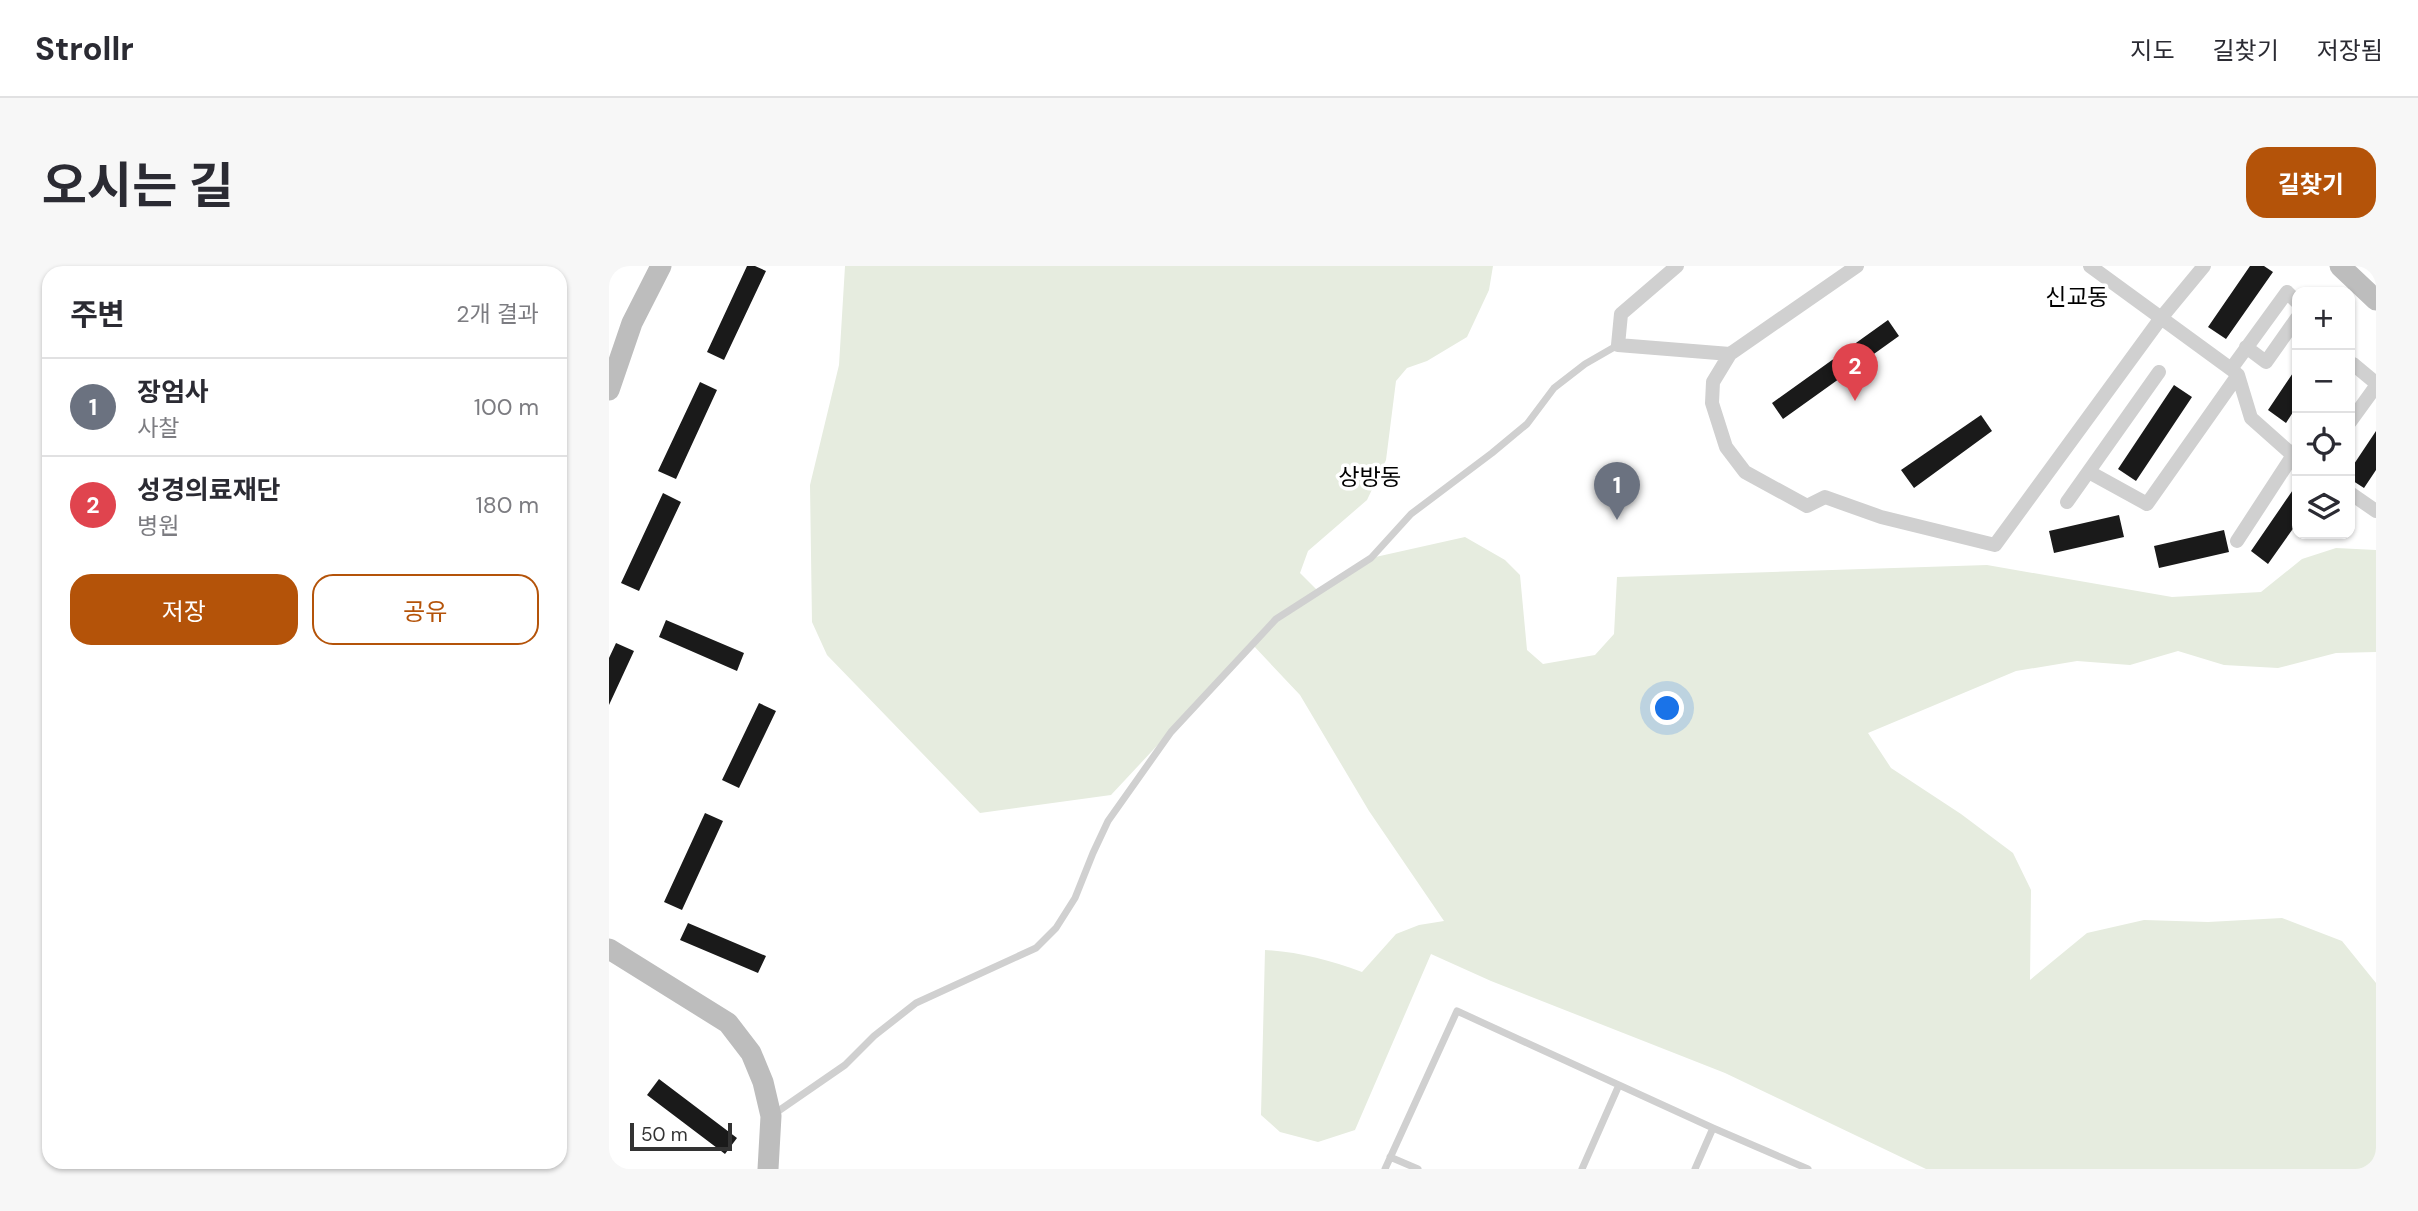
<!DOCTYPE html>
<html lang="ko">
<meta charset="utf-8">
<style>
:root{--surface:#fff;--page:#f7f7f7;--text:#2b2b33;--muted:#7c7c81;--line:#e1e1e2;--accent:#b45309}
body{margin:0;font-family:"DM Sans","Noto Sans KR",sans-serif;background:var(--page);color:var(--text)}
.controls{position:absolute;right:21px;top:21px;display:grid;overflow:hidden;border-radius:14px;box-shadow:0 2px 5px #0004}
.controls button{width:63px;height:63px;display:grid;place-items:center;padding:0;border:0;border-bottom:2px solid var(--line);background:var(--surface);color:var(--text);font:35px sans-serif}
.scale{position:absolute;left:21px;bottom:18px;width:102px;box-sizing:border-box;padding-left:7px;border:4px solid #333;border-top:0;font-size:19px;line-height:24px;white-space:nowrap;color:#333;-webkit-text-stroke:5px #fff;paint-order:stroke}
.you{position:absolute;left:1059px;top:443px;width:24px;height:24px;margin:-18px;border:5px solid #fff;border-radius:50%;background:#1a73e8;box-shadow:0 0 0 10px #1a73e833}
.badge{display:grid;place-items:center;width:46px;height:46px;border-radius:50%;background:var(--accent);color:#fff;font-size:23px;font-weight:700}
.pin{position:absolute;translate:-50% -58px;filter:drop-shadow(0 2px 4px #0008)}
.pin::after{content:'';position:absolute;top:37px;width:24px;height:21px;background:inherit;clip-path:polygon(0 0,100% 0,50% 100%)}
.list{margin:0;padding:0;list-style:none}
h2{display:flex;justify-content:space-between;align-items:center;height:91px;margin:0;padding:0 28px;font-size:30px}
h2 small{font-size:23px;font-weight:400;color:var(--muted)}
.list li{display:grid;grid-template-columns:46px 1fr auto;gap:21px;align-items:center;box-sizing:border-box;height:98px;padding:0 28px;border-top:2px solid var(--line)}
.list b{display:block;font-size:26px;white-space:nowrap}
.list p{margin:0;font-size:23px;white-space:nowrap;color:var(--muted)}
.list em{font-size:23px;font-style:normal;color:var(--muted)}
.actions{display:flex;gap:14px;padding:21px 28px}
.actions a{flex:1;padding:16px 0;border:2px solid var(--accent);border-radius:21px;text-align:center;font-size:24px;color:var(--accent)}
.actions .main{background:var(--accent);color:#fff}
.icon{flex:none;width:38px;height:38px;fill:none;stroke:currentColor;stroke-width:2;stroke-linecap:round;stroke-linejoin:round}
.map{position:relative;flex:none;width:1767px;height:903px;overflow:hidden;border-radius:21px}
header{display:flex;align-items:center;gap:42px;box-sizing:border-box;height:98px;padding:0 35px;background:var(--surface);border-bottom:2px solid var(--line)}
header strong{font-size:33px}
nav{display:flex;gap:38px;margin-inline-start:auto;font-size:24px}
.intro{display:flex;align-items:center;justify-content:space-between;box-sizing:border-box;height:168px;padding:0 42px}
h1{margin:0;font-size:49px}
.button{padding:18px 32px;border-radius:21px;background:var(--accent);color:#fff;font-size:24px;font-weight:700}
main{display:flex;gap:42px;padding:0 42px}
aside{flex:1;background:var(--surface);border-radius:21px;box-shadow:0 2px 5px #0004}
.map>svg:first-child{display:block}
.green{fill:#e6ecdf}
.building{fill:#1a1a1a}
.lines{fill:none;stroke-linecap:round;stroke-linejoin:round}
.lane{stroke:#d0d0d0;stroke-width:7}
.street{stroke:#d0d0d0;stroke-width:14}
.secondary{stroke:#bdbdbd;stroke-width:21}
.labels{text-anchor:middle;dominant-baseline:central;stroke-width:7;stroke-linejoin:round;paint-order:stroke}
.quarter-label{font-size:23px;fill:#000;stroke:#fff}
</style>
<header>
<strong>Strollr</strong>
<nav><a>지도</a><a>길찾기</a><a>저장됨</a></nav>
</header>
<div class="intro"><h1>오시는 길</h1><a class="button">길찾기</a></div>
<main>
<aside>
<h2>주변<small>2개 결과</small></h2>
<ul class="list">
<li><span class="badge" style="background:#6b7280">1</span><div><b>장엄사</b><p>사찰</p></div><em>100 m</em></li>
<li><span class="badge" style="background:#e0444e">2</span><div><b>성경의료재단</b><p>병원</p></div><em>180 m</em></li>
</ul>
<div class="actions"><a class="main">저장</a><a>공유</a></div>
</aside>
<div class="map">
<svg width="1767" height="903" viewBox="0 0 1767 903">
<rect width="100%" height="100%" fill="#fff"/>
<path class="green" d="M236,0H884L880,24L858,71L818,95L798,102L787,115L777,194L758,234L699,285L691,307L709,325L762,292L856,271L896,294L911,309L918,384L934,398L986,389L1005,368L1008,311L1378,299L1563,331L1652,326L1693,293L1727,282L1767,284V386L1727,387L1669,402L1615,399L1569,385L1521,399L1468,395L1407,405L1259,467L1282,502L1352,548L1404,587L1422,624L1421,714L1478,667L1535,654L1599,656L1673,652L1733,675L1767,717V903H1317L1116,807L882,715L822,688L746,864L709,876L671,866L652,849L656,684C690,686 720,694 753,706L787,668L810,659L835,655L760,545L691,429L643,378L502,529L371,547L218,389L203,356L201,219L230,99Z"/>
<path class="building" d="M138,0H146L157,5L115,94L98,86Z
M1641,0H1655L1664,6L1617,73L1599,61Z
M1279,54L1290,70L1174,153L1163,137Z
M1688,101V140L1677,157L1659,144Z
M91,116L108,124L67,213L49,205Z
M1565,119L1583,131L1527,215L1509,203Z
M1372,149L1383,165L1305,222L1292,204Z
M1767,165V204L1755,222L1741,213V204Z
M1688,218V257L1659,298L1642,285Z
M54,227L72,236L30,325L12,317Z
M1510,249L1515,271L1445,287L1440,265Z
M1615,264L1620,286L1550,302L1545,280Z
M57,354L135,387L128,405L50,371Z
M7,377L25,385L0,439V392Z
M150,437L167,445L130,522L113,514Z
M96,547L114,555L73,644L55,636Z
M79,657L157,690L149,707L71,674Z
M50,813L128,872L116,888L38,829Z"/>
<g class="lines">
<path class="lane" d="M165,848L236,799L265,770L307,737L427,682L447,662L466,632L484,587L499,555L562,466L667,353L762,292L802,248L883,187L918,158L945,122L976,98L1009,79
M781,891L809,903
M776,903L848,745L1104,862
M973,903L1010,819
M1086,903L1104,862L1199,903"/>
<path class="street" d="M1068,0L1012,48L1009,79L1121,88
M1248,0L1121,88L1104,116L1103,137L1117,181L1136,206L1198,240L1216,231L1272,251L1386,279L1552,52L1595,0
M1481,0L1622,103L1678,26L1688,36
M1637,81L1657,96L1688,52
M1741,103L1744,98L1767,117
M1629,109L1642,152L1688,193
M1741,156L1767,120
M1480,206L1538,238L1629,109L1622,103
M1741,227L1767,245
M1458,236L1550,106
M1628,275L1688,183"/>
<path class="secondary" d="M1731,0L1767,34
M0,124L23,57L52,0
M0,683L119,757L142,787L154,816L162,850L159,903"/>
</g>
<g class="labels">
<g class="quarter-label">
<text x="1468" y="31">신교동</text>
<text x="761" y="211">상방동</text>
</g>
</g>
</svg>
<div class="controls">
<button>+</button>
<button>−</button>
<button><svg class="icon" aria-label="locate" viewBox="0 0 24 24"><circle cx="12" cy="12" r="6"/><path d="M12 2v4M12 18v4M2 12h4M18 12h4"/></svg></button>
<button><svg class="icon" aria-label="layers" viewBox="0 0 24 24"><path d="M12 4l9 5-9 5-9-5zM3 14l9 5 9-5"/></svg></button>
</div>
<div class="scale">50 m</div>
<div class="you"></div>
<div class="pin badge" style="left:1008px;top:254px;background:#6b7280">1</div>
<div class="pin badge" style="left:1246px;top:135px;background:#e0444e">2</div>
</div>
</main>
